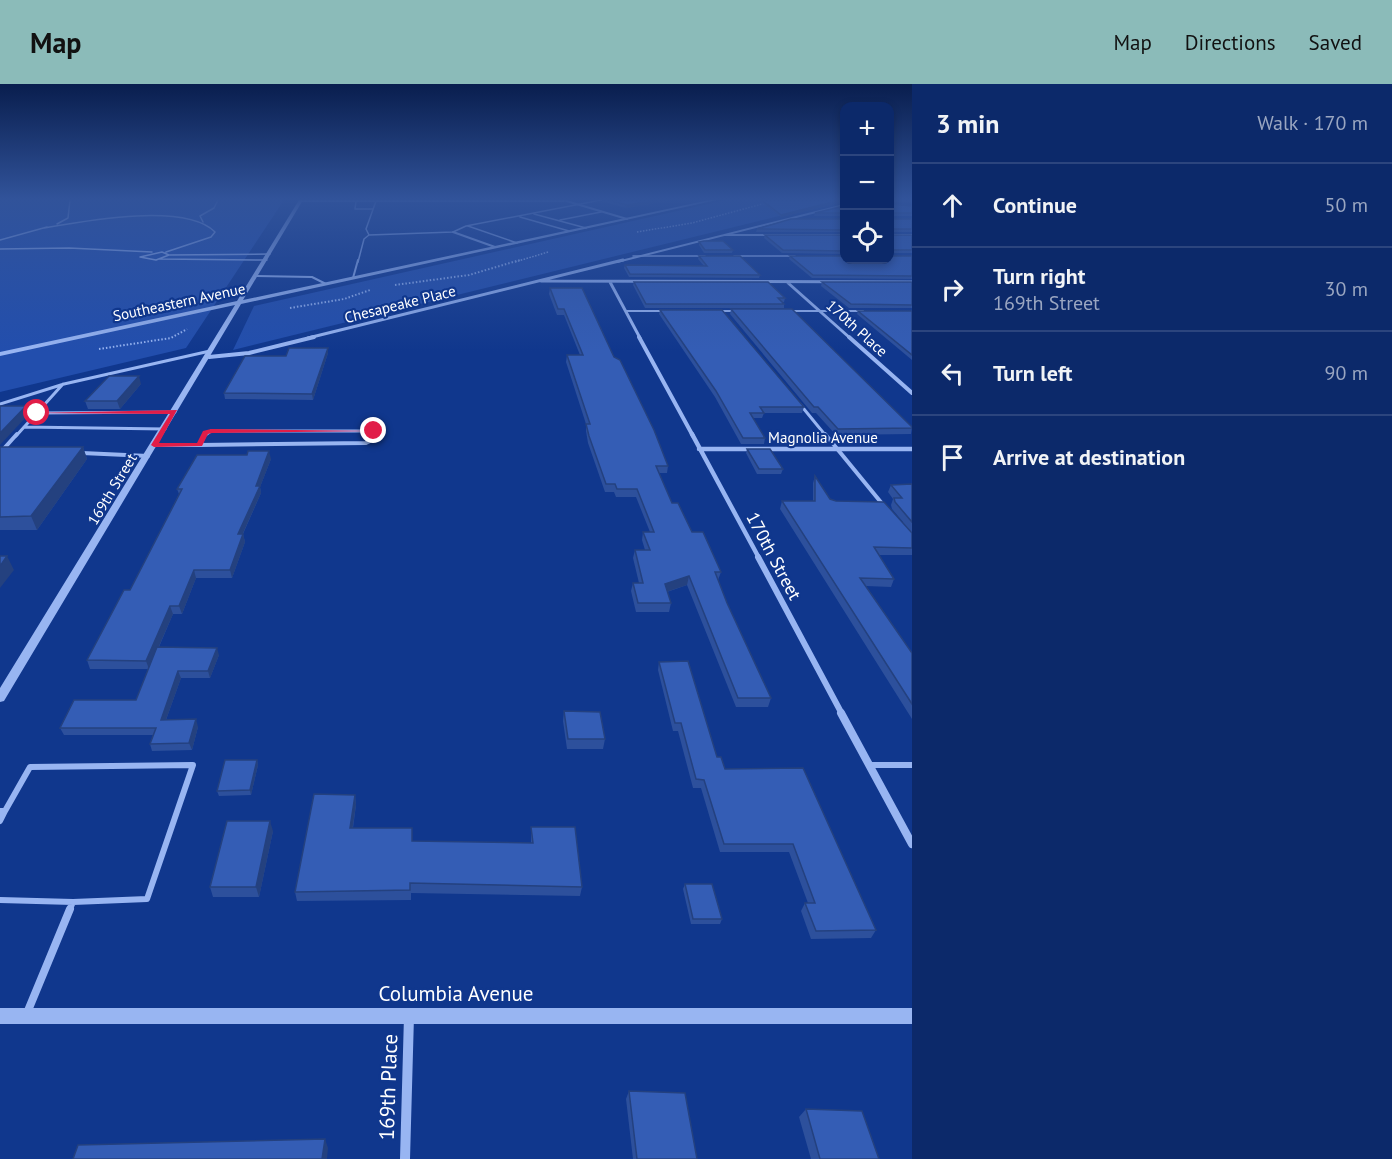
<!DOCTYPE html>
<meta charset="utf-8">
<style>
:root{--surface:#0c296a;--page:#153170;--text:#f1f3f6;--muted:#9aa6c1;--line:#2c457e;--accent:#8bbbb9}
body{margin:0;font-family:"PT Sans",sans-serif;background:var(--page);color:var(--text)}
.controls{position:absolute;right:18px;top:18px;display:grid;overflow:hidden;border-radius:12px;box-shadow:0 3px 9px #0003}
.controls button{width:54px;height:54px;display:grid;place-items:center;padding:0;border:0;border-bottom:2px solid var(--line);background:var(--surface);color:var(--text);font:30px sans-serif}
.stop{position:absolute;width:18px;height:18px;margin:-14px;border:4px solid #e11d48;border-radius:50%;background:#fff}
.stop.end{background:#e11d48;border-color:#fff;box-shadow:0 2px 6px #0008}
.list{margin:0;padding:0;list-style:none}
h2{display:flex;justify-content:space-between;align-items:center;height:78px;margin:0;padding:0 24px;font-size:26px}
h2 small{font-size:20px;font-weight:400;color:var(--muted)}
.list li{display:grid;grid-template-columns:39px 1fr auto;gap:18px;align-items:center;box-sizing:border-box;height:84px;padding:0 24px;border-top:2px solid var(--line)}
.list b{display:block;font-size:22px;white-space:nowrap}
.list p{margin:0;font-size:20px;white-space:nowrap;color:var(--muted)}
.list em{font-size:20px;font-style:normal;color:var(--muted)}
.icon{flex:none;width:33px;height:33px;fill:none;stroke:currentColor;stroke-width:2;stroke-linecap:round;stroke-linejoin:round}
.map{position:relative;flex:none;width:912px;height:1075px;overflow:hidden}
header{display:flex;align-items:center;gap:36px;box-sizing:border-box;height:84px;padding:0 30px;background:var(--accent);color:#111}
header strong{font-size:28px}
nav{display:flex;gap:33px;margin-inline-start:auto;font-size:21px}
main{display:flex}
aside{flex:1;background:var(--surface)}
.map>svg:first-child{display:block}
.green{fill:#224ead}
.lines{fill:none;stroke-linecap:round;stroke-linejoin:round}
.path-far1{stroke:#98b5f2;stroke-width:1.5;stroke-dasharray:1.5 1.5;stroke-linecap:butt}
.path{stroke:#98b5f2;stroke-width:2;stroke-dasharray:1.5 2;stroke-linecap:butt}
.service-far5{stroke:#98b5f2;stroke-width:1.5}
.service-far4{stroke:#98b5f2;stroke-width:2}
.service-far3{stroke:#98b5f2;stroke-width:3}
.service-far2{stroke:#98b5f2;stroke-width:4}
.service-far1{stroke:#98b5f2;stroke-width:6}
.service{stroke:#98b5f2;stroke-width:8}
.minor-far6{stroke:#98b5f2;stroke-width:2}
.minor-far5{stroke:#98b5f2;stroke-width:3}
.minor-far4{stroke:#98b5f2;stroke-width:4}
.minor-far3{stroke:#98b5f2;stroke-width:4.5}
.minor-far2{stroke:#98b5f2;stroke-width:6}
.minor-far1{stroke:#98b5f2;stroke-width:8}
.minor{stroke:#98b5f2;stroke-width:10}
.tertiary{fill:#98b5f2;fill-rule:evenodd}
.wall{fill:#2d509c}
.shaded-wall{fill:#24417f}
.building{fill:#345db5;stroke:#24417f;stroke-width:1.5}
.route{fill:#e11d48}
.labels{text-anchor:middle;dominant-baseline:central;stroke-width:4.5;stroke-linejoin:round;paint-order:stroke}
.far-street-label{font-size:15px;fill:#fff;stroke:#10378d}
.street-label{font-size:18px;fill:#fff;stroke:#10378d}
.near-street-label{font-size:21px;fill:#fff;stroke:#10378d}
</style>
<header>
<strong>Map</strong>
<nav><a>Map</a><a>Directions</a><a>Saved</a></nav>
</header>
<main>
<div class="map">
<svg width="912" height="1075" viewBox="0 0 912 1075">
<rect width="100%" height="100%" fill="#10378d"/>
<path class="green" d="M0,116H284L186,264L0,308Z
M726,116H844L233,266L254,222Z"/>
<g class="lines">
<path class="path-far1" d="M637,148L692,139L777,116
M515,178L548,168"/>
<path class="path" d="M395,201L469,191L520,176
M290,224L344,215L370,206
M99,265L171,254L187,245"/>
<path class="service-far5" d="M356,117L355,125H373
M534,130L586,144
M520,133L569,147
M560,136L601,128
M203,138L200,132L214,124L218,116
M57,140L68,134L70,116
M468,142L517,159
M44,144C84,137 185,118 215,148L211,153L166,168
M369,151L366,145L376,117
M0,156L47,143
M0,165L69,164L152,168
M162,168L169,171L156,176L140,173Z
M169,171L270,170
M633,172H705
M734,172H795
M160,175L267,176
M358,178L364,155L369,151L453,148L466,142L601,116"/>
<path class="service-far4" d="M257,192L312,193L326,200
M353,194L358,176
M626,227H665
M718,227H737
M790,227H863"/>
<path class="service-far3" d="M799,319L826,352
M0,320L64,300L210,267
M37,329L175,328
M24,343L165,345
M16,352L63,300
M204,352L211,347H374L373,352"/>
<path class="service-far2" d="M825,350L884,422
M155,361H200
M200,361L205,350
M200,361L366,359L372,356L373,350
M0,369L17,350
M82,369L148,372"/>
<path class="service-far1" d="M869,681H912
M0,727H5L30,683L193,681L147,815L73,818L69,827
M0,737L5,727
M0,816L73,818"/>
<path class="service" d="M27,929L70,825"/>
<path class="minor-far6" d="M563,116L627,135
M301,117H564
M453,148L495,163
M726,151H844
M890,151H912
M617,178L844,121"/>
<path class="minor-far5" d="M541,197L912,198
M610,198L640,254
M787,198L850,254
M308,254L623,176"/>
<path class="minor-far4" d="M639,253L693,352
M849,253L912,309
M209,273L249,269L314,253"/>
<path class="minor-far3" d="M692,350L759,474
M699,365H912"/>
<path class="minor-far2" d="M758,473L842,630"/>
<path class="minor-far1" d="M841,629L912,760"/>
<path class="minor" d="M405,1075L409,932"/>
<path class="tertiary" d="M299,116H303L243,216L709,116H717L241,220L4,617L0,618V604L235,221L0,272V268L237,217Z
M0,924H912V940H0Z"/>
</g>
<path class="wall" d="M603,116H673L626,124L604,118Z
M758,116H844V118H843L781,133Z
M890,116H912V118H890Z
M890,120L912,122V132H890Z
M844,122V132H814L815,129Z
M890,134V135H912V148H890Z
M844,135V148H756L757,145Z
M765,151H844V170L782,169L764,154Z
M890,151H912V169H890Z
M699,158L733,166L732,169H704L699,161Z
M699,172L760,191L759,194L629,193L624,184L625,181L704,182L698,175Z
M790,172H912V195L812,194L789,175Z
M634,198L785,214L784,218H782L784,220V224H645L633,201Z
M822,198H912V224H849L821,202Z
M550,204L614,273L668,382L667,389H659L672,419L721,488L718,496L727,519L771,614L768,623H736L687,501L667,508L671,519L669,528H636L631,507L633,499H639L633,474L635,466H645L642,456L643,448H650L636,413H616L614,408H605L588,359L586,347V340L566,278L567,271H580L564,231H557L549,210Z
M731,225L912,343L911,350L836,351L816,329H812L730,230Z
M660,226L804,323L802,329H764L762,334H753L765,354L764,360H741L715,313L659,230Z
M858,227H912V276L857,230Z
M328,269L313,316L225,315L224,309L286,272Z
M141,300L120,325H88L85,317Z
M0,363H83L87,375L37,446H0Z
M747,365L783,385L781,390H757L746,369Z
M271,375L260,403L261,409L243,450L245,458L232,494H196L182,530H173L159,563L219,571L210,594H181L166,636L198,643L192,666L152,667L150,660L153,651H64L60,644L136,616L148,585H90L87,576L130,506L179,410L177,405Z
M815,392L830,415L903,438L892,425L891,421L893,415L888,408L891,401L912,400V471H879L894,495L891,503L866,502L912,569V635L780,425L782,417H813V399Z
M659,578L725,685L876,846L871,854L811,855L801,827L805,819H808L789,768H720L701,704H693L678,647H673L658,586Z
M564,627L605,655L603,665H567L563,637Z
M257,676L258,681L251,711L219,712L217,707Z
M355,711L356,721L353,744L413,757L531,759V743L582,803L580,812L411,809V816L297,817L295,808Z
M273,747L259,813H213L210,803Z
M685,800L722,835L720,840H691L683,805Z
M629,1007L697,1075H633L626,1015Z
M806,1025L879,1075H811L799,1033Z"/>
<path class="shaded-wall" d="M658,116H673L626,124L627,121Z
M840,116H844L843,118L781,133V131Z
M328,264V269L313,316L312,310Z
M139,292L141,300L120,325L117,317Z
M26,322L29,330L0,361V349Z
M83,363L87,375L37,446L31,432Z
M269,367L271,375L260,403L261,409L239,458L238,450Z
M243,450L245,458L232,494L230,486Z
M7,472L14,486L0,504V482Z
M194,486L196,494L182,530L179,522Z
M689,492L687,501L663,509L665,500Z
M170,522L173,530L149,585L146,577Z
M217,564L219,571L210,594L208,587Z
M178,587L181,594L163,644L161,636Z
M196,635L198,643L192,666L189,659Z
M257,676L258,681L251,711L250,706Z
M355,711L356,721L351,754L350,744Z
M270,737L273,747L259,813L256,803Z
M325,1055L328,1064L327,1075H322Z"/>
<path class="building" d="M608,116H658L627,121Z
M762,116H840L781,131Z
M890,120L912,122V129H890V130Z
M844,122V129H815Z
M890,134V135H912V145H890V146Z
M791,135H844V146L757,145Z
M890,150V151H912V166H891L890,167Z
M765,151H844V167L783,166Z
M704,157H723L733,166H705L699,158Z
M890,170V172H912V192L813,191L790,172H844V176H890Z
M699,172H740L760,191L630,190L625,181L707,182Z
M634,198H768L785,214H778L784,220H646Z
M822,198H912V221L851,220Z
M550,204H582L614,273L620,276L654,346L668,382H656L672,419H678L692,448H703L721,488H715L727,519L771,614H738L689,492L665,500L671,519H638L633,499H643L635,466H650L643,448H654L637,405H617L615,400H606L589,352L586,340H590L567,271H583L564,225H558Z
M731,225H792L912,343V344L838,345L818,323H814Z
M660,226H722L804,323H760L764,329H750L765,354H743L716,307Z
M858,227H912V271Z
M289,264H328L312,310L224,309L245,272H286Z
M109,292H139L117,317H85Z
M0,322H26L0,349Z
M0,363H83L31,432L0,433Z
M747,365H770L783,385H759Z
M248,367H269L256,402H260L238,450H243L230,486H194L179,522H170L146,577L87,576L124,506H130L182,405H177L197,371H247Z
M815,392L830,415L836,417L884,418L912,449V464L874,463L894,495L860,494L912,569V620L782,417H815Z
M912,400V438L895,418L894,414H902L891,401Z
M0,472H7L0,482Z
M157,563L217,564L208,587H178L161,636L196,635L189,659L150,660L156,644H60L74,616H136Z
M688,577L717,673H721L725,685L803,684L876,846L816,847L805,819H815L793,760H724L704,696L696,695L681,639H675L659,578Z
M564,627L600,628L605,655H568Z
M225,676H257L250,706L217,707Z
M314,710L355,711L350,744H412V757L533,759L531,743H575L582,803L410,799V806L295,808Z
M227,737H270L256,803H210Z
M685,800H712L722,835H693Z
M629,1007L685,1009L697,1075H637Z
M806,1025L862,1027L879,1075H820Z
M325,1055L322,1075H73L78,1061Z"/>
<linearGradient id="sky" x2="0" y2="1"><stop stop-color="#091e4e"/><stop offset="0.43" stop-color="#31539a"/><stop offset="1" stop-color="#31539a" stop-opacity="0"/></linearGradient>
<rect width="912" height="267" fill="url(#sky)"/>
<path class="route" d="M177,326L159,359H197L203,347L211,345L377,347L212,349L208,350L202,362L154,363L151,361L170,330L33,329Z"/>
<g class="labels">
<g class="far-street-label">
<text transform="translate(179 218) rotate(-12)">Southeastern Avenue</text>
<text transform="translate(400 220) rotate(-14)">Chesapeake Place</text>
<text transform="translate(857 244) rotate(42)">170th Place</text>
<text x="823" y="353">Magnolia Avenue</text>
<text transform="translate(112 405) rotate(-59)">169th Street</text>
</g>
<g class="street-label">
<text transform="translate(774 472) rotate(62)">170th Street</text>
</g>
<g class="near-street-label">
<text x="456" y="909">Columbia Avenue</text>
<text transform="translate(388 1003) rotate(-88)">169th Place</text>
</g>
</g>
</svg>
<div class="controls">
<button>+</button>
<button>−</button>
<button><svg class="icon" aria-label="locate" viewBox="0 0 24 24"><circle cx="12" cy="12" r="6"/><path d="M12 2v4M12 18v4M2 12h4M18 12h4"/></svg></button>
</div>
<div class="stop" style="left:37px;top:329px"></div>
<div class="stop end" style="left:374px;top:347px"></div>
</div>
<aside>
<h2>3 min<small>Walk · 170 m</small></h2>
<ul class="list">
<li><svg class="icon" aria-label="ahead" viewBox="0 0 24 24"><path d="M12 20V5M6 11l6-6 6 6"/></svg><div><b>Continue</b></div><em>50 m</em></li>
<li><svg class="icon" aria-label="right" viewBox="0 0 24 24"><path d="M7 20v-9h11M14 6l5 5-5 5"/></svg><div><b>Turn right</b><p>169th Street</p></div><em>30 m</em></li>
<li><svg class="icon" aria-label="left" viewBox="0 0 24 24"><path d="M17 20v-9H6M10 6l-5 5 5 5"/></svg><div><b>Turn left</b></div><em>90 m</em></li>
<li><svg class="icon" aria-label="arrive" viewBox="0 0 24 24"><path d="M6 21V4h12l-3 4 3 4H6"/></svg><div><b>Arrive at destination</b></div></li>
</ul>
</aside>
</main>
